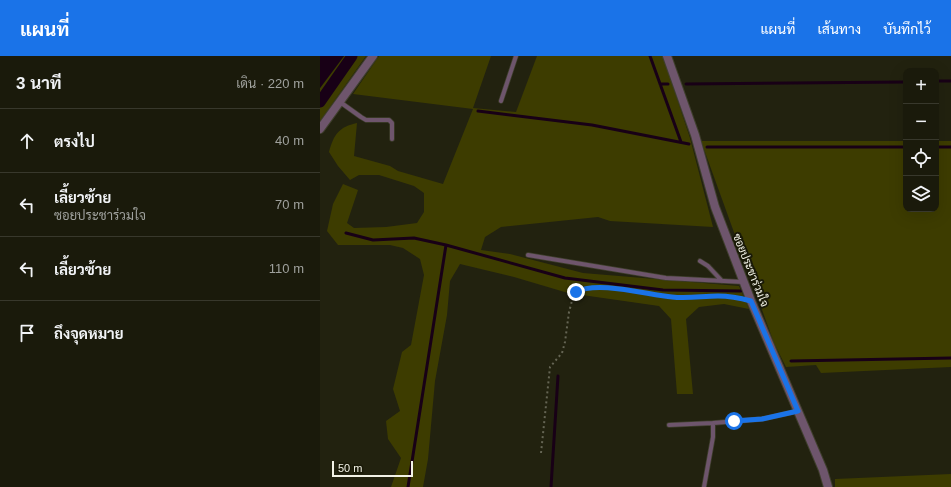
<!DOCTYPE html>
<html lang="th">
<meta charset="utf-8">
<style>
:root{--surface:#1a1a0b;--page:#272719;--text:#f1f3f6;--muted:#9fa19d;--line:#38382c;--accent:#1a73e8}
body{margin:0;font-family:Arial,Sarabun,sans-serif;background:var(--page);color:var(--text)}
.controls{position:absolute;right:12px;top:12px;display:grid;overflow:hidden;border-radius:8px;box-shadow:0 4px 16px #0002}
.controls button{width:36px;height:36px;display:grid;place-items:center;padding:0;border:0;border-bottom:1px solid var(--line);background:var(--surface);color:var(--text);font:20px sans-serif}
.scale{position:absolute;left:12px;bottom:10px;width:81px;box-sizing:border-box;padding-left:4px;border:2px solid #f2f2e6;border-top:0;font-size:11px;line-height:14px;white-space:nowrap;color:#f2f2e6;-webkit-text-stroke:3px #191907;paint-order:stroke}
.stop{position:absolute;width:12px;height:12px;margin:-9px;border:3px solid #1a73e8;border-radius:50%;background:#fff}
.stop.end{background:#1a73e8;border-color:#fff;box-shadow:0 1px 4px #0008}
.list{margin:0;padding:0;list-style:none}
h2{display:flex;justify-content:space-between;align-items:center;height:52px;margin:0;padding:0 16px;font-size:17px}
h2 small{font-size:13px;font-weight:400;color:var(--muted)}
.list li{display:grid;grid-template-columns:26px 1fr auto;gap:12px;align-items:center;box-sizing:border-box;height:64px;padding:0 16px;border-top:1px solid var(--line)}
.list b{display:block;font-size:15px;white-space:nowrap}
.list p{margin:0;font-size:13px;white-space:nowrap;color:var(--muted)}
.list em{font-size:13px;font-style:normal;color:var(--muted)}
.icon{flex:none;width:22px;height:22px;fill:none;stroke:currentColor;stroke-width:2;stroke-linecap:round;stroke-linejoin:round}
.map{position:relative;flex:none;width:631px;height:431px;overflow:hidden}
header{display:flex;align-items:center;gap:24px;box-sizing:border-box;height:56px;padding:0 20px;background:var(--accent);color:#fff}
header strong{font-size:19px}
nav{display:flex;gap:22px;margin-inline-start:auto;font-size:14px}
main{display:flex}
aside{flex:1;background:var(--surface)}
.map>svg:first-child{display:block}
.green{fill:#3d3c00}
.water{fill:#180016}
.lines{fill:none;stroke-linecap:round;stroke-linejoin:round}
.stream{stroke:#180016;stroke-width:3}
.canal{stroke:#180016;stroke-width:11}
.lane-casing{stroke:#3f3f2d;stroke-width:5.5}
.street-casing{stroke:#3f3f2d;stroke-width:10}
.path{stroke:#656554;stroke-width:2;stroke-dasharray:2 3;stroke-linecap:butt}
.lane{stroke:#6e556c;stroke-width:4}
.street{stroke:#6e556c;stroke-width:8}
.route{stroke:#1a73e8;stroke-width:5}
.labels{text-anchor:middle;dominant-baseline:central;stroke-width:4;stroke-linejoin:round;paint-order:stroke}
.street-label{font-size:11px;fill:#f2f2e6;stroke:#191907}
</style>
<header>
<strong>แผนที่</strong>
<nav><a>แผนที่</a><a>เส้นทาง</a><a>บันทึกไว้</a></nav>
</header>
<main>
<aside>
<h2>3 นาที<small>เดิน · 220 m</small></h2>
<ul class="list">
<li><svg class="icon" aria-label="ahead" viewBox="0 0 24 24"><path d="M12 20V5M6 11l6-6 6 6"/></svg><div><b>ตรงไป</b></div><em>40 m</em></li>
<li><svg class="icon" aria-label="left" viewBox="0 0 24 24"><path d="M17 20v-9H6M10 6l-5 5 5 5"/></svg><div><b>เลี้ยวซ้าย</b><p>ซอยประชาร่วมใจ</p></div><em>70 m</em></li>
<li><svg class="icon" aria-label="left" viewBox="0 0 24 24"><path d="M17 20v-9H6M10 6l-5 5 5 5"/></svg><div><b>เลี้ยวซ้าย</b></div><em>110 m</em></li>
<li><svg class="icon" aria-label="arrive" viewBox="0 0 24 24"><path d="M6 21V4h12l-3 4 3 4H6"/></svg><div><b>ถึงจุดหมาย</b></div></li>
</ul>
</aside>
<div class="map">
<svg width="631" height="431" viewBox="0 0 631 431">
<rect width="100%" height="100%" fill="#22220f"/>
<path class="green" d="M24,0H46L0,65V32Z
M59,0H171L153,52L196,56L217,0H343L370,82L393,171L290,165L278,161L181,171L165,181L161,194L190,198L263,217L419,230L429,253L404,248L379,251L366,263L373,338H357L351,263L339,250L248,237L194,221L140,208L130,225L127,259L115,325L108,403L103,431H71L81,402L68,383L66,365L80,355L73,333L82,296L91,289L104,219L100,203L83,192L70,189H18L7,175L13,148L23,128L38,134L27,167L34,172L66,171L97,167L104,156V137L94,130L59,119H39L30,124L18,110L9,96C14,78 19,71 37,67L34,100L70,110L78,115L123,128L153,53L33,38Z
M381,85H586V153H616V85H631V311L501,317L496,309L466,311L454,287Z
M631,418V431H515V423Z"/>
<path class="water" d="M0,0H24L0,32Z"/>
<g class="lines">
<path class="stream" d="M330,0L361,86
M616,25H631
M340,28H348
M366,28L586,26
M158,55L272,69L369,88
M387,91H586
M616,91H631
M26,177L53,184L94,182L126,189L88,431
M126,189L245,222L343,234L421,235
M471,305L631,302
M231,431L238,320"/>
<path class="canal" d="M0,46L32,0"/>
<defs>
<path id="lane" d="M181,45L196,0
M20,46L41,61L46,64H69L72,67V83
M208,199L346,222L423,226
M380,205L388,210L402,225
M349,369L393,367
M384,431L393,381V367L442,363L478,355"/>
<path id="street" d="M347,0L375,79L395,151L431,245L503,414L508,431
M0,73L53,0"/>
</defs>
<use href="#lane" class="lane-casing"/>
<use href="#street" class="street-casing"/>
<path class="path" d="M221,397L230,311L242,297L245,286L249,256L253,241L256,236L262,233L282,231L352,241L398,240L420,242"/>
<use href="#lane" class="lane"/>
<use href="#street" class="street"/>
</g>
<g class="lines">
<path class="route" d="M256,236C277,224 328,239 352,241C367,243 383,240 398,240C409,240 420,242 431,245L478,355L442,363L414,365"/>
</g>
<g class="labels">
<g class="street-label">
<text transform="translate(431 214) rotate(68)">ซอยประชาร่วมใจ</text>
</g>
</g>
</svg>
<div class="controls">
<button>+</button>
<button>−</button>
<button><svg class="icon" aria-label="locate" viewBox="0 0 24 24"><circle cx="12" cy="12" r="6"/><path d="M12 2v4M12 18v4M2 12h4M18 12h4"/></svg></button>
<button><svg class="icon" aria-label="layers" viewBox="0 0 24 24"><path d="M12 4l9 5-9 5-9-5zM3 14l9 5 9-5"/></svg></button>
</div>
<div class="scale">50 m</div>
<div class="stop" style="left:414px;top:365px"></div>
<div class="stop end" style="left:256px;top:236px"></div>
</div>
</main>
